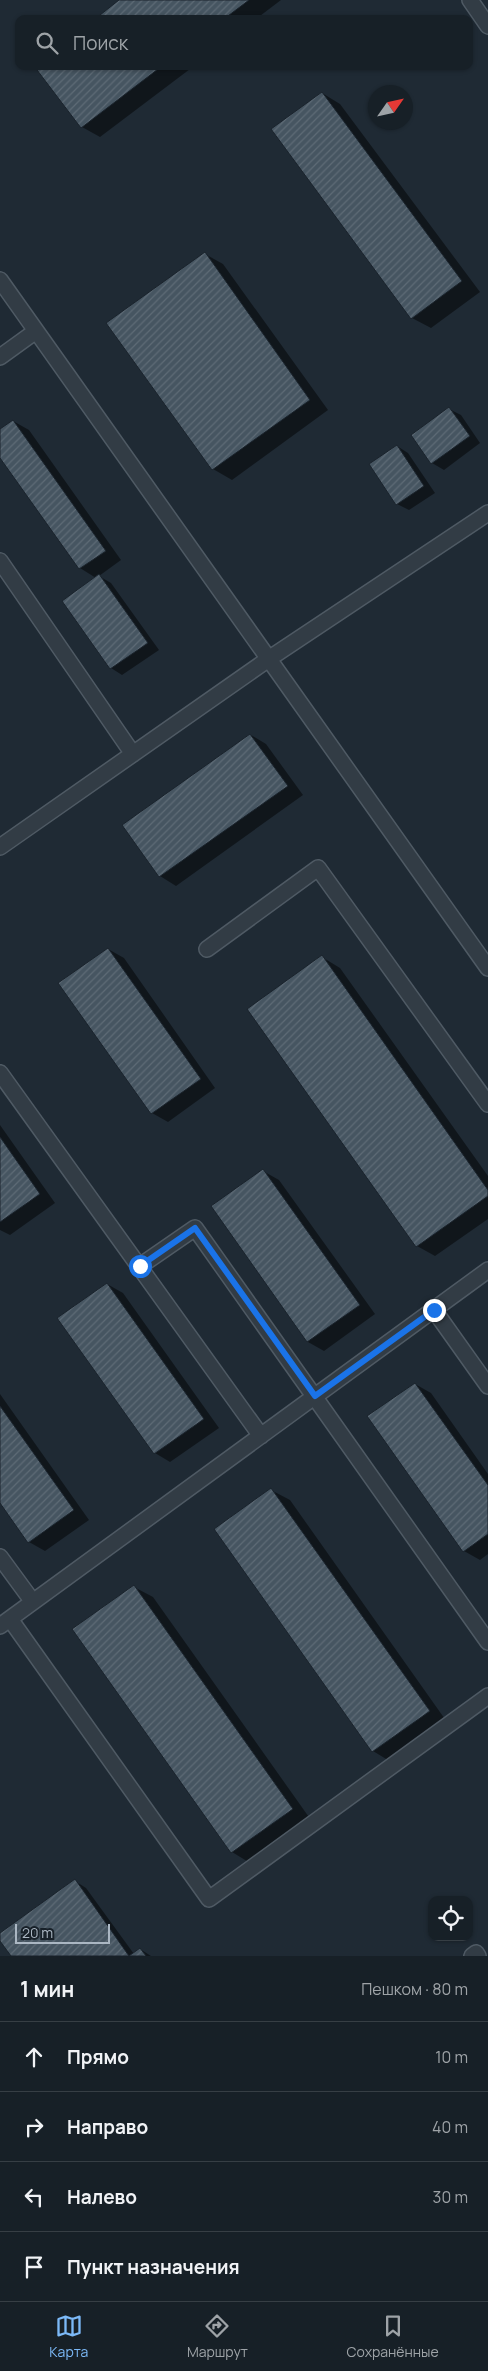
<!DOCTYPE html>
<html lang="ru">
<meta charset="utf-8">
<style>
:root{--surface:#172027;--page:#20282f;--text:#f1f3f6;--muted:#9ea3a7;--line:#363e44;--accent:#7cb9f7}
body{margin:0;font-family:Manrope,sans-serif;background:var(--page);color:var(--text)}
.controls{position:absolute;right:15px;bottom:15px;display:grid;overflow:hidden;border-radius:10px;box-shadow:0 1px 4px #0004}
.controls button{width:45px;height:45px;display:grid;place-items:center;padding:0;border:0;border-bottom:1px solid var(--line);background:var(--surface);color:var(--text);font:25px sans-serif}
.compass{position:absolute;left:368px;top:85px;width:45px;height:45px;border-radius:50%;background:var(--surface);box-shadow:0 1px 4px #0004;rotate:56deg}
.scale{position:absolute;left:15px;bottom:12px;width:95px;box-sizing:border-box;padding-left:5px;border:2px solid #abb7c3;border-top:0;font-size:14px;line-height:18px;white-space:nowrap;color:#abb7c3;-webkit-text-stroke:4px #182129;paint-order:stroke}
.stop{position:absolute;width:15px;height:15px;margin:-11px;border:4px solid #1a73e8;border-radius:50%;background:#fff}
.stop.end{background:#1a73e8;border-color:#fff;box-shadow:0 1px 5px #0008}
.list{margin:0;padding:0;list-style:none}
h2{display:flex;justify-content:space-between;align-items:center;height:65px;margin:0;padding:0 20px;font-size:21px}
h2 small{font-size:16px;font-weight:400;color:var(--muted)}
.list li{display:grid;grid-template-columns:32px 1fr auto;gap:15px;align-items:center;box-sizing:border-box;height:70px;padding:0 20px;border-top:1px solid var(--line)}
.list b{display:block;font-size:19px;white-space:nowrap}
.list em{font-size:16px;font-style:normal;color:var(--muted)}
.icon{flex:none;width:28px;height:28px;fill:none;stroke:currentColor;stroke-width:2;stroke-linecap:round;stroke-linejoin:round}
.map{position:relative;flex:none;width:488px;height:1956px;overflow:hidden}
.search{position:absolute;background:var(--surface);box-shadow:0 1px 4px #0004;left:15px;right:15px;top:15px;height:55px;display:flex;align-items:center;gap:12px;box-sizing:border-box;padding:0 18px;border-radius:10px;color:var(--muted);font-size:19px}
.sheet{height:345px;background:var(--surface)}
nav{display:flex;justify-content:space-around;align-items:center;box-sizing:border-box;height:70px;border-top:1px solid var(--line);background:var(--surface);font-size:14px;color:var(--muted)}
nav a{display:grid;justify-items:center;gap:2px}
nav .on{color:var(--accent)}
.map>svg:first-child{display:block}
.shadow{fill:#0007}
.building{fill:url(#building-hatch);stroke:#1a232c}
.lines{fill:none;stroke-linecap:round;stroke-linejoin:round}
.lane-casing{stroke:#4f5a64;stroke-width:18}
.lane{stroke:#323c45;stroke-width:15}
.route{stroke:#1a73e8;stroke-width:6}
</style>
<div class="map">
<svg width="488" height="1956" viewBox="0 0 488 1956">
<defs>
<pattern id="building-hatch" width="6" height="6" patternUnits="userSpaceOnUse" patternTransform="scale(1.25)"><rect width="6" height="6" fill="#465561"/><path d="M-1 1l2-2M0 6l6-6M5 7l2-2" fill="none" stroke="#5e6b76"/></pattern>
</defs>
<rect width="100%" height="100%" fill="#1f2a34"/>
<path class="shadow" d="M121,0H281L256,19H97Z
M36,66H194L100,137L82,127Z
M322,93L340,104L480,292L431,328L412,318Z
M205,254L223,264L328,410L232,480L213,469L108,323Z
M449,409L461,415L480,443L444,470L432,463Z
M13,421L29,430L121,560L99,576L111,583L159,650L122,675L111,668L96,578L80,568L0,455V431Z
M397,446L408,453L435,493L409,510L397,504Z
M251,735L266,744L303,795L176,886L160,876L124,825Z
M108,949L124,958L215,1088L168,1122L152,1113Z
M322,957L340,968L488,1176V1219L435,1256L417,1246Z
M0,1125L55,1203L10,1235L0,1230Z
M263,1171L279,1180L375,1314L324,1351L308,1342L213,1207Z
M107,1284L123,1293L219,1428L170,1462L155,1453Z
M415,1384L431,1393L488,1474V1554L480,1560L464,1551Z
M0,1394L89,1520L45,1551L29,1542L0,1501Z
M271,1490L290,1500L447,1722L391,1762L373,1751Z
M134,1587L153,1597L311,1820L250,1863L232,1852L74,1630Z
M75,1881L86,1888L134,1954L140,1949L151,1956H12L0,1939V1934Z"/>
<path class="building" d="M119,0H249L224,19H95Z
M34,66H162L81,128Z
M322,92L462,281L411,319L271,129Z
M205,252L310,400L212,470L106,323Z
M449,407L470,436L431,464L411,435Z
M13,420L106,551L79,569L0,458V429Z
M397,445L424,486L396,505L369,464Z
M99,574L148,643L110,669L62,601Z
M250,734L288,786L159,877L122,825Z
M108,948L201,1079L151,1114L58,983Z
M322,955L488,1190V1196L416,1247L247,1009Z
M0,1137L40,1194L0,1222Z
M263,1169L360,1305L307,1342L211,1206Z
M107,1283L204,1419L154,1454L57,1318Z
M415,1383L488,1485V1534L463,1552L367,1416Z
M0,1406L74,1510L28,1543L0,1503Z
M271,1488L430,1711L372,1752L214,1529Z
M134,1585L293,1809L231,1853L72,1629Z
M75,1879L129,1956L140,1948L146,1956H11L0,1941V1933Z"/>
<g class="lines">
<defs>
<path id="lane" d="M470,0L488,26
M0,280L488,968
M0,357L36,331
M0,561L133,754
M0,847L270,658L488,513
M207,949L318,868L488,1104
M0,1073L261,1436
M140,1266L195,1228L488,1642
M434,1310L488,1386
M0,1557L33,1602
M10,1619L209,1899L488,1696
M0,1626L488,1270
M472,1956L476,1953L478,1956"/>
</defs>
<use href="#lane" class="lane-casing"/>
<use href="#lane" class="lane"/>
</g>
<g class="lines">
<path class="route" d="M140,1266L195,1228L315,1396L434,1310"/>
</g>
</svg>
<div class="controls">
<button><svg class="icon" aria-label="locate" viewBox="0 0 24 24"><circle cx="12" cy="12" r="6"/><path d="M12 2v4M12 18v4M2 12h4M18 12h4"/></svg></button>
</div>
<svg class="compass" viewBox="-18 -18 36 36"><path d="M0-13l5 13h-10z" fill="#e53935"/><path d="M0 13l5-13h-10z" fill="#9ea3a7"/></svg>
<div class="scale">20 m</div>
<div class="stop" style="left:140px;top:1266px"></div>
<div class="stop end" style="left:434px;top:1310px"></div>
<div class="search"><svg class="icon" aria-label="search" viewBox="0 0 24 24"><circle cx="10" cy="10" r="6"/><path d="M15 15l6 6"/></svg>Поиск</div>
</div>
<section class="sheet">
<h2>1 мин<small>Пешком · 80 m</small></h2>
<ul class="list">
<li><svg class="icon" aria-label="ahead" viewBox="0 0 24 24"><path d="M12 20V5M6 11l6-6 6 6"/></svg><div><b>Прямо</b></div><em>10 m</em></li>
<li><svg class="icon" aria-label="right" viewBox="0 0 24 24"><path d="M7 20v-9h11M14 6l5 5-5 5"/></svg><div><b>Направо</b></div><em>40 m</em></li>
<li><svg class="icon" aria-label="left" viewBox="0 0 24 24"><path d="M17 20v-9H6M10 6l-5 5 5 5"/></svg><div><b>Налево</b></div><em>30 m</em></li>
<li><svg class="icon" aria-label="arrive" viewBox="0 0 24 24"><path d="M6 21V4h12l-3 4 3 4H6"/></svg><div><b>Пункт назначения</b></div></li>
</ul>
</section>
<nav>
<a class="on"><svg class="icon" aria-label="map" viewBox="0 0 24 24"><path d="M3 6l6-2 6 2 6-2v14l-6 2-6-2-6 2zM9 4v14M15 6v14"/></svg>Карта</a>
<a><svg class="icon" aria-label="directions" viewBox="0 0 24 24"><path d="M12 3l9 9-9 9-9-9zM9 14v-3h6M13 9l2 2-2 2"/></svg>Маршрут</a>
<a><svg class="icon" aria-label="saved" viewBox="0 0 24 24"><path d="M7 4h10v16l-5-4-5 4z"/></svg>Сохранённые</a>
</nav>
